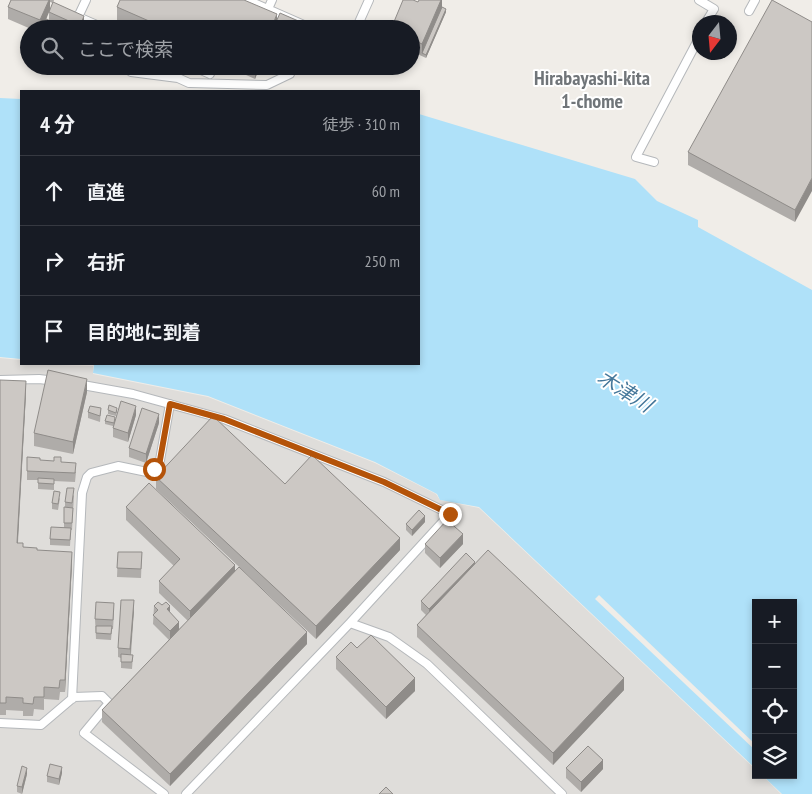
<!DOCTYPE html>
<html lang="ja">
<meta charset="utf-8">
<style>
:root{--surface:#171b24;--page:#20242c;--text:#f1f3f6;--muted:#9ea1a6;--line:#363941}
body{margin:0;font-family:"PT Sans Narrow","Noto Sans JP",sans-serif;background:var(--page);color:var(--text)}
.controls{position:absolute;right:15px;bottom:15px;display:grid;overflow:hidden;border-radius:0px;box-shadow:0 2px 8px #0003}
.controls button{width:45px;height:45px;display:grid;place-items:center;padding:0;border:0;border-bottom:1px solid var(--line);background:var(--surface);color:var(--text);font:25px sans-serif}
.compass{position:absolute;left:692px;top:15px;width:45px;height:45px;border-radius:50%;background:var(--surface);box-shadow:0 2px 8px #0003;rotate:196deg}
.stop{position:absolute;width:15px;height:15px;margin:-11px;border:4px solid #b45309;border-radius:50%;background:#fff}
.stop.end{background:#b45309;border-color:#fff;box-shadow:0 1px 5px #0008}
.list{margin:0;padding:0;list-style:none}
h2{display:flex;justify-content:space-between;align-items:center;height:65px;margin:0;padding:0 20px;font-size:21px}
h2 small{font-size:16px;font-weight:400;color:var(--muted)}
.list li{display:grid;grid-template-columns:32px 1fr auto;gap:15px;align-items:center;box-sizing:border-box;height:70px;padding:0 20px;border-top:1px solid var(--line)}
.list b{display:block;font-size:19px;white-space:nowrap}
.list em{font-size:16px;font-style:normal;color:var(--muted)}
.icon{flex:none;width:28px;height:28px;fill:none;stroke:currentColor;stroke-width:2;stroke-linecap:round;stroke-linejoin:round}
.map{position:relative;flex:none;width:812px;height:794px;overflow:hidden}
.search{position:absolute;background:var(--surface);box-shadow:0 2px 8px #0003;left:20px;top:20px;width:400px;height:55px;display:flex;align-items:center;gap:12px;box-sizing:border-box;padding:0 18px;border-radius:28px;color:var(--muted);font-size:19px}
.panel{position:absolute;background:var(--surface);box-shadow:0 2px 8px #0003;left:20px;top:90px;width:400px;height:275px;border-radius:0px}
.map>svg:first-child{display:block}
.industrial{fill:#dfddda}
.water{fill:#afe1f9}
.pier{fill:#f0ede8}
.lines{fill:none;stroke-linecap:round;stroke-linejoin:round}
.minor-casing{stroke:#b5b8bb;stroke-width:10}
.minor{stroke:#fff;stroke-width:8}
.wall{fill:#afaca9}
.shaded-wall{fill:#8f8c89}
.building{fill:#ccc8c4;stroke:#8f8c89}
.route{stroke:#b45309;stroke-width:6}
.labels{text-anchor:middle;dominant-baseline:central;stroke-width:4;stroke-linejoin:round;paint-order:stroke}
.neighbourhood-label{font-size:20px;font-weight:bold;fill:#707579;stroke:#fff}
.water-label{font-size:20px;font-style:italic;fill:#45779a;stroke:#fff}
</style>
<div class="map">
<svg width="812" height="794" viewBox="0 0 812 794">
<rect width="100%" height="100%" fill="#f0ede8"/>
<path class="industrial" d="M0,358L21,360V364L93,366V374L208,397L375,463L436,494L440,500L479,508L756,770V775H762L781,794H0Z"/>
<path class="water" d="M0,98L21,99V359L0,357Z
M419,114L635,179L657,201L698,220V227L812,290V794H782L762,775H793V603H756V769L479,507L440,500L437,494L375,462L208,396L93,373L94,365L76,364H419Z"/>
<path class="pier" d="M599,595L756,745V751L595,599Z"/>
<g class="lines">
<defs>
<path id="minor" d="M247,0L313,29
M699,0L714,9L706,22
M268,9L272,0
M749,11L755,0
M76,16L106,29
M78,17L86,0
M356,29L369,0
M192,66L210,74
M131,72L178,78L189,83L267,85L290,74L293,66
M654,162L636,157L700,36
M0,380L39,379L56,381
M77,384L133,394L224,419L384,482L450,514L350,623L186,794
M350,623L389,637L427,664L562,794
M72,699L82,493L87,477L91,473L118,466L147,472L154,469L160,460L170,404
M0,723L41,725L74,697L102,696L109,703L84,733L164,794"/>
</defs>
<use href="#minor" class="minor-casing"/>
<use href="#minor" class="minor"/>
</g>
<path class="wall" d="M11,0H54L53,3L50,2L46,19L49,20V12L84,26L82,29H31L8,19V7Z
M442,0V7L446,12L426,58L411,51V29L418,2Z
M117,7L277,20L303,29H138L117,20Z
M812,22L795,222L688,165V152Z
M226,66H289L286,73L278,69L276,74L270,71L268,75L260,72V67L255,79Z
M364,66H372L371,70Z
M375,66H385L382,74L375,71Z
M0,380L26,393L18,543L23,547L37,550L72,564L65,692H60L59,700L44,699V710L34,709L33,716H23V711L6,710V715H0Z
M87,392L73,454L34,446V433Z
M101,408L100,422L88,418V412Z
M108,410L117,411L116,416L108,414Z
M136,415L128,442L113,437V426L105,424V421L115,420Z
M159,423L146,463L129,457V448Z
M61,462L76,472L75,482L54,481V490L38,489V480H27V471Z
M156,477L285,484L400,550L316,639L156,489Z
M74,495L72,530H71L70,546L50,545V539L64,528V507H65V502Z
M60,498L58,510L52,509V503Z
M126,507L235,572L307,644L170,786L102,722V710L169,640L153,624L154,606L170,613L179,629L188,621L159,593V581L174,566L126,520Z
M425,522L412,536L406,530V524Z
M425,544H463L440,568L425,553Z
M118,552H142L141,578L117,577Z
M475,564L624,690L553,765L417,637V625L426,615L421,610V601Z
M134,610L131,655H133L132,669L121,668V658L118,657V648Z
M114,613L113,629H112L111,640L96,639L95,619Z
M357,648L415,691L386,719L336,669V657Z
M566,768L603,769L581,792L566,778Z
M62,773L59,785L47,782V776Z
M27,774L22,794L17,792V786Z"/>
<path class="shaded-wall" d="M49,0H50V10L42,29H40V20Z
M441,0H442V10L422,53V44Z
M446,9V12L426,58V55Z
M277,14V27L276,29H271Z
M84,16V26L82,29H80V26Z
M255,66H260L255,79Z
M268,66H270V71L268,75Z
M276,66H278V69L276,74Z
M286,66H289L286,73Z
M383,66H385L382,74V68Z
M812,178V191L795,222V210Z
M87,379V392L73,454V442Z
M26,381V393L17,555V543Z
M136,406V415L128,442V433Z
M159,414V423L146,463V454Z
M425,516V522L412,536V530Z
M463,534V544L440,568V558Z
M400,538V550L316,639V626Z
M72,552V564L65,692V680Z
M475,562V571L429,619V609Z
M235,565V577L190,623V611Z
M134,600V610L130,658V649Z
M170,606V615L167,609Z
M179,622V631L170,641V631Z
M307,632V644L170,786V774Z
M415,678V691L386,719V707Z
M624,678V690L553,765V753Z
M603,760V769L581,792V782Z
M62,767V773L59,785V779Z
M27,768V774L22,794V787Z"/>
<path class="building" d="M11,0H49L40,20L8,7Z
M120,0H244L277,14L271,29H167L156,24L155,28L148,25L149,21L117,7Z
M403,0H413L418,2L419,0H441L422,44L411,39V29H391Z
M772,0L812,22V178L795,210L688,152Z
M53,2L84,16L80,26L49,12Z
M442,7L446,9L426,55L422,53Z
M280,13L303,23L300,29H273Z
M46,19L68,29H42Z
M48,370L87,379L73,442L34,433Z
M0,380L26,381L17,543H23V547L37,548V550L72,552L65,680H60L59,688L44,687V697H34L33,704L23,703V698L6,697V703H0Z
M121,401L136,406L128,433L113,428Z
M109,405L117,408L116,413L108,410Z
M90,406L101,408L100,416L88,412Z
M142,408L159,414L146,454L129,448Z
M107,415L115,417L114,423L105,421Z
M213,416L285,484L312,455L400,538L316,626L156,477Z
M27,457L40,458V460L54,461V457H61V462L76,463L75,473L27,471Z
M38,478L54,479V484L38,483Z
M149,483L235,565L190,611L159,581L180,559L126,507Z
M67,488H74L72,503L65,502Z
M54,491L60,492L58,504L52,503Z
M64,507L73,508L72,523H64Z
M419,510L425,516L412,530L406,524Z
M447,520L463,534L440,558L425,544Z
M51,527L71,528L70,540L50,539Z
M488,550L624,678L553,753L417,625Z
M118,552H142L141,569L117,568Z
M466,553L475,562L429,609L421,601Z
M239,567L307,632L170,774L102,710Z
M121,600H134L130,649L118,648Z
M96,602L114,603L113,620L95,619Z
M158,602L162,605L166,602L170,606L167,609L179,622L170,631L153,615L158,610L154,606Z
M96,626H112L111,634L96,633Z
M371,635L415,678L386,707L336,657L351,642L357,648Z
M121,654L133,655L132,662H121Z
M588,746L603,760L581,782L566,768Z
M50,764L62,767L59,779L47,776Z
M22,766L27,768L22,787L17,786Z
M386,787L393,794H379Z"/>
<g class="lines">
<path class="route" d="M154,469L160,460L170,404L224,419L384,482L450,514"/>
</g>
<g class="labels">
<g class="neighbourhood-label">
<text x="592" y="78">Hirabayashi-kita<tspan x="592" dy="23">1-chome</tspan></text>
</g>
<g class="water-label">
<text transform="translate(625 391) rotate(32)">木津川</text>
</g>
</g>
</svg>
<div class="controls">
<button>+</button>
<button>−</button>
<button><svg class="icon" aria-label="locate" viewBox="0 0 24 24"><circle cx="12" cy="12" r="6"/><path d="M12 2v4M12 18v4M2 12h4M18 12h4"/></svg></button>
<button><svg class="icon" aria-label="layers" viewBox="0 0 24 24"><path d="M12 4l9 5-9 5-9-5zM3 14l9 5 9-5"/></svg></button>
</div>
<svg class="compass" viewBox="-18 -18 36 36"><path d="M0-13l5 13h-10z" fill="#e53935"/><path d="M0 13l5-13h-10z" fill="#9ea1a6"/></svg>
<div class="stop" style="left:154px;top:469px"></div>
<div class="stop end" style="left:450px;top:514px"></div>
<div class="search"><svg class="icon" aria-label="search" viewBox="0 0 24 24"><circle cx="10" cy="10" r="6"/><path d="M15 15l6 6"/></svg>ここで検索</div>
<section class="panel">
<h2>4 分<small>徒歩 · 310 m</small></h2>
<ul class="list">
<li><svg class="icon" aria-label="ahead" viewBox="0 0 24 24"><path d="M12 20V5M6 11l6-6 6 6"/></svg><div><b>直進</b></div><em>60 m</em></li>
<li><svg class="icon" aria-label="right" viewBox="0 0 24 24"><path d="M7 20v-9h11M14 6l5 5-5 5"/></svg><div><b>右折</b></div><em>250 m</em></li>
<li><svg class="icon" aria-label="arrive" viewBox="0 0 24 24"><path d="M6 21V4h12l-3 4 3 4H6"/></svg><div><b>目的地に到着</b></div></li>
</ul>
</section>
</div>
